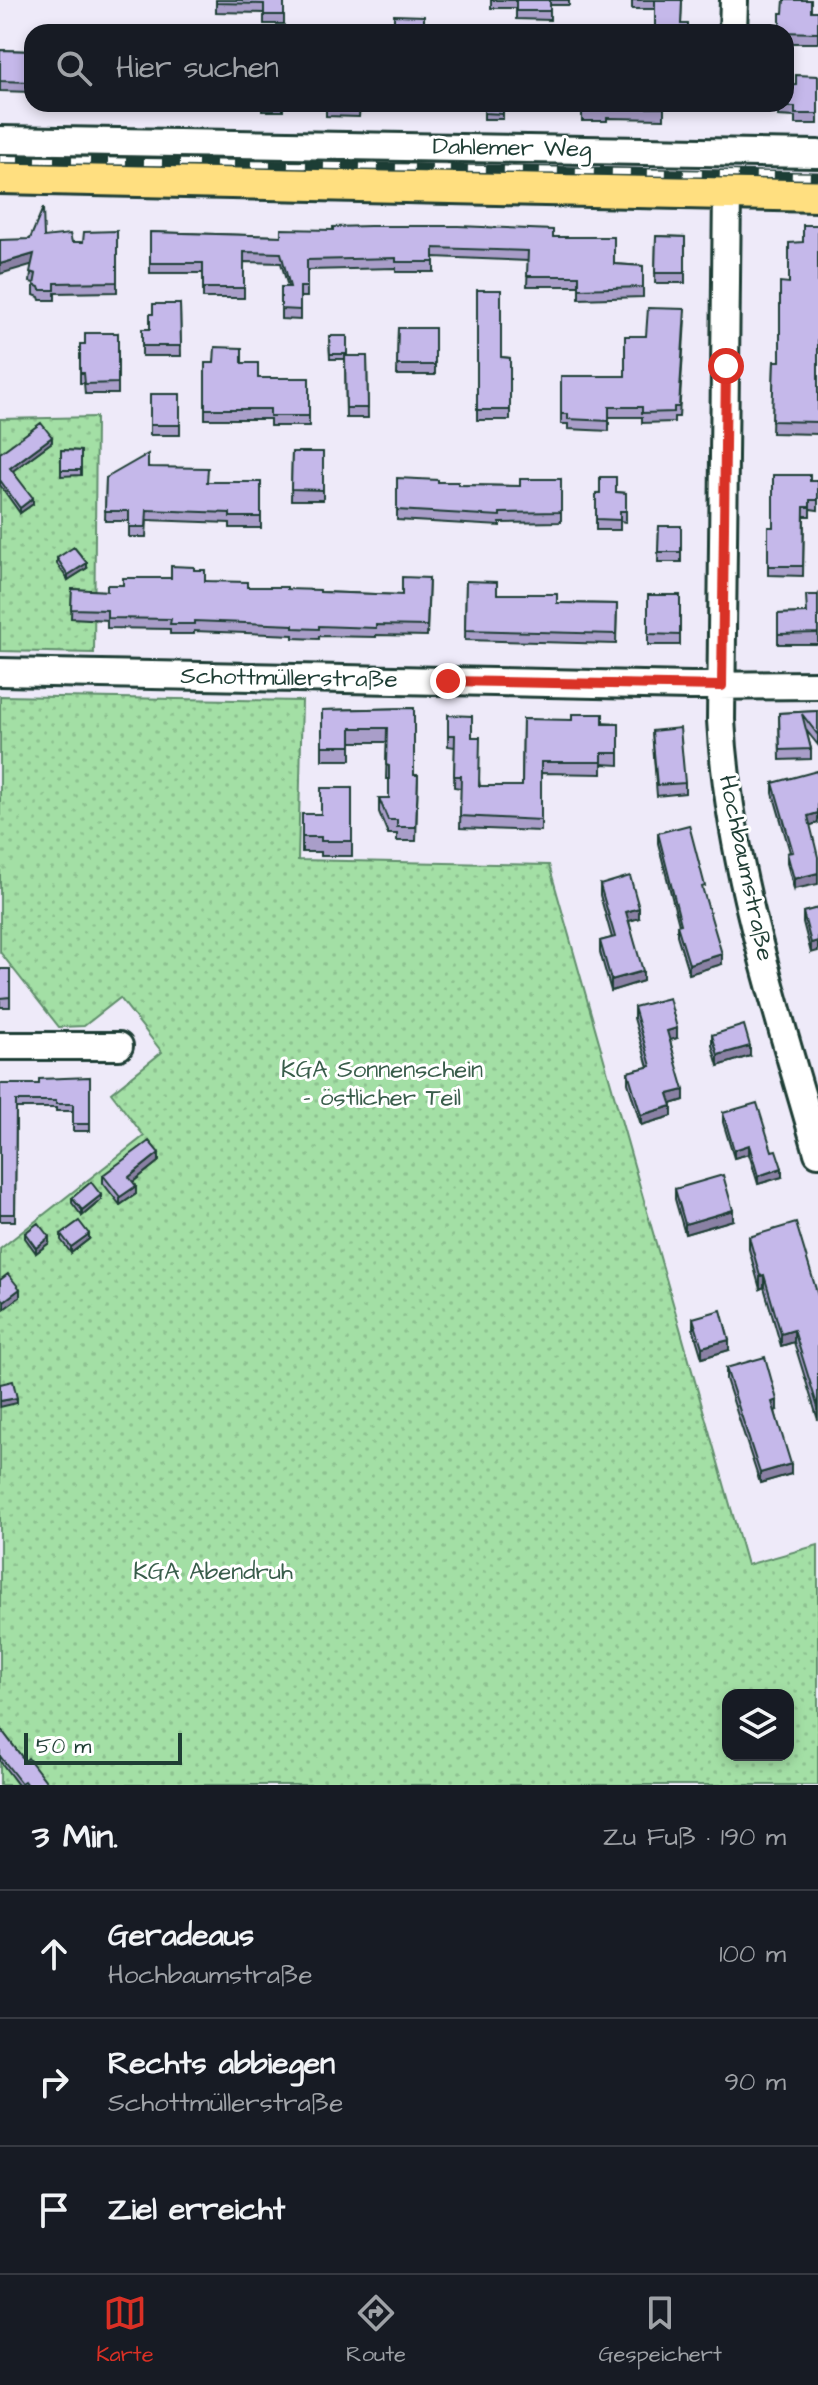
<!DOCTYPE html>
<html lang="de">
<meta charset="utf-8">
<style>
:root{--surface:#171b24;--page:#242831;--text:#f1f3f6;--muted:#9ea1a6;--line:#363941;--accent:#d93025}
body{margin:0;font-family:"Architects Daughter",sans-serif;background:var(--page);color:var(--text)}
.controls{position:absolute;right:24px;bottom:24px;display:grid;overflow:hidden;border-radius:16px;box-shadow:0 4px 12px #0003}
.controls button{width:72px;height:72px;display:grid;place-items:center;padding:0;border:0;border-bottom:2px solid var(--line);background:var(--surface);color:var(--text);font:40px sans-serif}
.scale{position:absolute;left:24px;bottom:20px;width:158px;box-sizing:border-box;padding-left:8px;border:4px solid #1f3d34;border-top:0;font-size:22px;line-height:28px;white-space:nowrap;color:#1f3d34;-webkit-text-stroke:6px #fff;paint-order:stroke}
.stop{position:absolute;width:24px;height:24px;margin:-18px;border:6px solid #d93025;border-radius:50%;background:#fff}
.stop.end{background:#d93025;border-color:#fff;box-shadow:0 2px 8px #0008}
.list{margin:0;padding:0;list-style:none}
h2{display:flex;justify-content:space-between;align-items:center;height:104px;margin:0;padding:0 32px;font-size:34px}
h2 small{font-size:26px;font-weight:400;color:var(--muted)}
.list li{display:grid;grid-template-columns:52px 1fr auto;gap:24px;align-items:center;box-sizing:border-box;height:128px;padding:0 32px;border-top:2px solid var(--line)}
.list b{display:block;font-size:30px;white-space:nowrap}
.list p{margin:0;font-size:26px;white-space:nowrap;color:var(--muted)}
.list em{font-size:26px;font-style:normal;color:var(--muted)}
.icon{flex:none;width:44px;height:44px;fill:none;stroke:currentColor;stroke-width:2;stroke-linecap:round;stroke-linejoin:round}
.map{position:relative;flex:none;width:818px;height:1785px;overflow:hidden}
.search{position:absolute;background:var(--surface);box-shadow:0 4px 12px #0003;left:24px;right:24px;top:24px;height:88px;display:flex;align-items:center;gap:20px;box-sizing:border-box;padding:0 28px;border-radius:24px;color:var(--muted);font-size:30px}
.sheet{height:488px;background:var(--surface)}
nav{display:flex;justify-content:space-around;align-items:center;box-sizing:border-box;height:112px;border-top:2px solid var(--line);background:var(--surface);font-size:22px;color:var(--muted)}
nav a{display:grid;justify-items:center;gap:4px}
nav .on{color:var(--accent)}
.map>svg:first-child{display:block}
.garden{fill:url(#garden-dots);stroke:#618e6c;stroke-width:2;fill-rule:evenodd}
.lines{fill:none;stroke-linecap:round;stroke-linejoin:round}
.minor-casing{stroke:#1f3d34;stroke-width:32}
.major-casing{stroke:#1f3d34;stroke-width:38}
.minor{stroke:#fff;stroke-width:26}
.major{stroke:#ffdf80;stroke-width:32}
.rail-casing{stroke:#1f3d34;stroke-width:9}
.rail{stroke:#fff;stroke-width:6;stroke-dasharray:18;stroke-linecap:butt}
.wall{fill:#a99ec9;stroke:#1f3d34;stroke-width:2}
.shaded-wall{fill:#8a81a4;stroke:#1f3d34;stroke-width:2}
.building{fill:#c5b8ea;stroke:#1f3d34;stroke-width:2}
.route{stroke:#d93025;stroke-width:10}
.labels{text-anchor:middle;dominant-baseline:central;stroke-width:6;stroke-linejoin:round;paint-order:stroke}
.street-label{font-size:24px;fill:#1f3d34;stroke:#fff}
.park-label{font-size:24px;fill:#395d4b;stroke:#fff}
</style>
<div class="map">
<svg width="818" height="1785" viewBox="0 0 818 1785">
<defs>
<pattern id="garden-dots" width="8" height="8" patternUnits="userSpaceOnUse" patternTransform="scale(2)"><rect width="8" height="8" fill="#a3dfa5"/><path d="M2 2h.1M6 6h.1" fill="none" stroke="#8cc08f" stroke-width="1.8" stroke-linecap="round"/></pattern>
</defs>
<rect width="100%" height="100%" fill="#eeeaf9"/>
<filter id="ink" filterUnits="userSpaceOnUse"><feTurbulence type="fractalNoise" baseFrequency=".0125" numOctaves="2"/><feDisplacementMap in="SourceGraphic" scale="16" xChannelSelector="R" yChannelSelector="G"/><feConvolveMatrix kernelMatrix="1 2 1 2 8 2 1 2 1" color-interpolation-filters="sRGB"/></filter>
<g filter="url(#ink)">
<path class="garden" d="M96,417L94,653L0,651V419Z
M0,696L302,701L298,860L549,865L747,1565L818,1545V1785H0V1249L144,1136L111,1093L162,1052L120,998L84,1026L59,1027L0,952ZM728,1695H788V1755H728Z"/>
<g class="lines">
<defs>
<path id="minor" d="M733,32L734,0
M0,140L818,154
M727,193L721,720C729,869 778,1010 818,1153
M0,672L691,686L818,685
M0,1046H119"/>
<path id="major" d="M0,177L818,195"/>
</defs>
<use href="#minor" class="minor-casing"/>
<use href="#major" class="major-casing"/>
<use href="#minor" class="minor"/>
<use href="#major" class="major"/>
<defs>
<path id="rail" d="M0,159L818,176"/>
</defs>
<use href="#rail" class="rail-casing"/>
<use href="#rail" class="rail"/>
</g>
<path class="wall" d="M216,0H305V1H284V24H264V13L216,12Z
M491,0H569V5H550V20L516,19V8H491Z
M632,0H682L681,24L688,32L655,9H632Z
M811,11H818V43H786V32Z
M0,50L31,51V92L0,91Z
M818,76V124H795V117L778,116V104L796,85Z
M262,104H283V111H262Z
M326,104H360L359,117L326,116Z
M484,104H503V119H484Z
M582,104H664V119L607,118V121H582Z
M818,225V434L772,433L774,361H780L789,283L803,242Z
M117,231V292L55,293V300H40L39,297L34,295V283L30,282L32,265L30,239L44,237L72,242H83Z
M150,232L281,236L553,237L614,264L643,266V297L579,299V286H527L528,261L434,257V272H396V268L307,270V297H300V320L281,319V287H288L281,263L244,262V298H203V273H150Z
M656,236L685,237V283H655Z
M477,290L501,357L510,358V420H477Z
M180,304L181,356H142V329H150L153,314Z
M685,319L679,417H674V422L642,423V417H609V431L568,429V424H561V376H625L646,336Z
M398,328H435V375H397Z
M118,333V394H85L84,383H80V373L85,344Z
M329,336H347V356H367L368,418H346L345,359H330Z
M205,363H242L258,378H309V426H270V419H205Z
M150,394H180V435H150Z
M52,442L12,471L33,504L20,513L0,485V453Z
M61,450L81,451V475L61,476Z
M292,452H323V500H291Z
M148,467L208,482H261V528H230V523L147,520L146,537H129V521H105L106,478Z
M561,479V522L500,523V526L397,520V510L438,482L458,485L520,486Z
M810,481H818V510L810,509V516H804L803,576L768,575V527H773Z
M616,492L626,493V522L620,521V530H596V493Z
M659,526H681V562H658Z
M57,558L87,568L68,580L57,564Z
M194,570L205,581L247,587L320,592L402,595L429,578L427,636L376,635V637L319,636V639L293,638V635L194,631V634H170V629L107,628V620L71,618L72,589L107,591L123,585L171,578Z
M466,581L497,594L557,603L617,604L616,644L465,640Z
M648,595H680V645H648Z
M818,595V644H778V614L807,613Z
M414,708V775H418L416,841H397V834H388L379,812V798H389V779H386L387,742H351V760H322V710Z
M818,711V745L806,730L811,749V759L780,760L779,713Z
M448,715L472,737L480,786H522L523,719L619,724V765L602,764V774L541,773V831L460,828L461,788L454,787L455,747L448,746Z
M652,731L685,783V793L657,796Z
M818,775V823L810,825L794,889L787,863V853L790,852L773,793V783Z
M352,788V856H321V852H302V814H321Z
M658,833L722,964L689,974L677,935V925H679L658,843Z
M600,885L639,918L629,921L643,981L611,991L600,952V941L612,938L600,895Z
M818,908L811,953L803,922V912Z
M0,969H10V1007H0Z
M634,1007L677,1038L670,1040L684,1100L671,1104L672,1116L641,1125L628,1083V1072L648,1067L634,1018Z
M712,1035L750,1056L718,1066L712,1045Z
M90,1077V1131H73V1111H56V1108H16L15,1221H0V1084H39Z
M723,1113L782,1177L758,1184L749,1154L734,1158L723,1122Z
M159,1161L133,1182L136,1194L120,1205L103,1183V1175Z
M675,1189L733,1220L685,1234L675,1199Z
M72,1198L101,1200L82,1216L72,1203Z
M25,1233L49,1243L36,1253L25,1238Z
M61,1234L89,1239L71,1253L61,1240Z
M749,1237L818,1296V1420L794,1342L781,1346L764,1287L760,1289L749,1249Z
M693,1318L729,1350L702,1358L693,1328Z
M726,1368L777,1410L775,1411L791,1474L760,1483L726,1379Z
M0,1728L25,1761L49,1785H18L0,1761Z"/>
<path class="shaded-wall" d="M34,254V264L0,274V264Z
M52,437V442L10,473V468Z
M33,498V504L20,513V508Z
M87,563V568L68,580V575Z
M818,813V823L808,826V816Z
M818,873V884L794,889V879Z
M639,908V918L626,922V912Z
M818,941V951L811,953V943Z
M722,954V964L689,974V964Z
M643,971V981L611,991V980Z
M677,1028V1038L667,1041V1031Z
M750,1046V1056L718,1066V1055Z
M684,1090V1100L668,1105V1094Z
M672,1106V1116L641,1125V1115Z
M749,1145V1154L734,1158V1150Z
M159,1153V1161L129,1185V1177Z
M782,1168V1177L758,1184V1176Z
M136,1186V1194L120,1205V1197Z
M101,1195V1200L82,1216V1210Z
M733,1210V1220L685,1234V1224Z
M89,1234V1239L71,1253V1247Z
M49,1237V1243L36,1253V1248Z
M764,1275V1287L760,1289V1276Z
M20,1289V1297L4,1309V1301Z
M794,1330V1342L781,1346V1334Z
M729,1340V1350L702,1358V1347Z
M17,1398V1403L0,1407V1401Z
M777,1400V1410L772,1412V1402Z
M791,1464V1474L760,1483V1473Z"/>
<path class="building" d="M216,0H284V15H264V4L216,3Z
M516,0H550V11H516Z
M655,0H682L681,24H688V32H655Z
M784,0H811V11H818V33L780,32V13H783Z
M394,15L424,16V32H394Z
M63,30L107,31V32H63Z
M0,50L31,51V82L0,81Z
M796,75L818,76V114H795V107H778V104H786V86L796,85Z
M326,104H360L359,108L326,107Z
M484,104H503V114L484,113Z
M582,104H664V108H607V110H582Z
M43,208L44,237L70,234L72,242H83L84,232L117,231V282L55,283V290H40L39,287L34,285L36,274L30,272L34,254L0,264V240L30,239Z
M803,225H818V422L772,421L774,361H780V282L789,283V243L803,242Z
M370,226H458L553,230V237H614V264L643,266V287L579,289V276H527L528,251L434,248V262H396V258L307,260V287H300V310L281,309V287H290L281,253L244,252V288H203V263H150V232L281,236V229L333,230V227Z
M656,236L685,237V273H655Z
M477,290H501V357L510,358V410H477Z
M153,304H180L181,346H142V329H150V314H153Z
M648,308L685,309L679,407H674V412L642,413V407H609V421L568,419V414H561V376H625V336H646Z
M398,328H435V365H397Z
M85,333H118V383L85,384L84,373H80V344H85Z
M329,336H347V354H330Z
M215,347L242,348V363H258V378H309V416H270V409H205V363H214Z
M345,356H367L368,408H346Z
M150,394H180V425H150Z
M41,423L52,437L10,468L33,498L20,508L0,480V453Z
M61,450L81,451V470H61Z
M292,452H323V490L291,489Z
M148,454V467L208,468L207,482H261V517H230V513L147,510L146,527H129V511H105L106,478Z
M773,475H810V481H818V500H810V507H804L803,566H768V527H773Z
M600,477H616V492L626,493V511H620V520L596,519V493H600Z
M397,478L438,480V482H458V485L520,486V479H561V512L500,513V516L397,510Z
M659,526H681V552H658Z
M74,547L87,563L68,575L57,558Z
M171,566L194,567V570H205V581L247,582V587H287V589L320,590V592L402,595V577L429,578L427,626L376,625V628L319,626V629L293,628V625L194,621V624H170L171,619L107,618V610L71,609L72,589L107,591V585H123V578H171Z
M466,581L497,582V594H557V603L617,604L616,634L465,630Z
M648,595H680V635L648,634Z
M806,595H818V633L778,634V614L807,613Z
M414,708V775H418L416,827H397V820H388L379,798H389V766L386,765L387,728H351V746H322V710Z
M818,711V735L802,714L811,749L780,750L779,713Z
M572,714H603V724H619V753H602V762H541V820L460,816L461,776H454L455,735H448V715L472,716V737H480L479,786H522L523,719L572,720Z
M680,728L685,783L657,785L652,731Z
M817,771L818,775V813L808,816L818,857V873L794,879L787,853L793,852L773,783Z
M321,788H352V841H321V837H302V814H321Z
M689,825L705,886L702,887L722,954L689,964L677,925L681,924L658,833Z
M630,876L639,908L626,912L643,971L611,980L600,941L615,937L600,885Z
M818,908V941L811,943L803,912Z
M0,969H10V997L0,998Z
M669,998L677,1028L667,1031L684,1090L668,1094L672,1106L641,1115L628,1072L651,1066L634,1007Z
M744,1025L750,1046L718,1055L712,1035Z
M90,1077V1124H73V1104H56V1101H16L15,1214H0V1084H39V1079Z
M757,1103L772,1151L776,1150L782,1168L758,1176L749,1145L734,1150L723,1113Z
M149,1141L159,1153L129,1177L136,1186L120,1197L103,1175Z
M723,1175L733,1210L685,1224L675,1189Z
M91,1182L101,1195L82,1210L72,1198Z
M79,1221L89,1234L71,1247L61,1234Z
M38,1223L49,1237L36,1248L25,1233Z
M796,1223L818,1296V1408L794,1330L781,1334L764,1275L760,1276L749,1237Z
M8,1274L20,1289L4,1301L2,1298L0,1300V1280Z
M721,1310L729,1340L702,1347L693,1318Z
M765,1357L777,1400L772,1402L791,1464L760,1473L726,1368Z
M13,1381L17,1398L0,1401V1384Z
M0,1728L25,1761L28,1758L49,1785H27L24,1781L21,1783L0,1756Z"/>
</g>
<g class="lines" filter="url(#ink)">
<path class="route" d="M448,681L722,686L726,366"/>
</g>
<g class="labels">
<g class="street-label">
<text transform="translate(512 148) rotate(1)">Dahlemer Weg</text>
<text transform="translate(289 678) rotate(1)">Schottmüllerstraße</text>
<text transform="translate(746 868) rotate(78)">Hochbaumstraße</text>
</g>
<g class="park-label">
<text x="382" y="1070">KGA Sonnenschein<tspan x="382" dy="28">- östlicher Teil</tspan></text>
<text x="213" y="1572">KGA Abendruh</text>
</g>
</g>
</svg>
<div class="controls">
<button><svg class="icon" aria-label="layers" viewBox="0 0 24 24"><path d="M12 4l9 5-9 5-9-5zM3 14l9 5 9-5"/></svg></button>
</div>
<div class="scale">50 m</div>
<div class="stop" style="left:726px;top:366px"></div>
<div class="stop end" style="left:448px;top:681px"></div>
<div class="search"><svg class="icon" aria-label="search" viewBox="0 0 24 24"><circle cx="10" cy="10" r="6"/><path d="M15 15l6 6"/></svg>Hier suchen</div>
</div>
<section class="sheet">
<h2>3 Min.<small>Zu Fuß · 190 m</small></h2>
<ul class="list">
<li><svg class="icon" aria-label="ahead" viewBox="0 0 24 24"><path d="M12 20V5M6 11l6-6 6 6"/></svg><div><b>Geradeaus</b><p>Hochbaumstraße</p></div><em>100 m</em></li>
<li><svg class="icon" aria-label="right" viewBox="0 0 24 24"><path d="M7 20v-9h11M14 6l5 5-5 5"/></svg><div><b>Rechts abbiegen</b><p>Schottmüllerstraße</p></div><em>90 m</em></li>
<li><svg class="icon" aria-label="arrive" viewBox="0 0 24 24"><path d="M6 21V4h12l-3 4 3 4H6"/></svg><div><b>Ziel erreicht</b></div></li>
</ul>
</section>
<nav>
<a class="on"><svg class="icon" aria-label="map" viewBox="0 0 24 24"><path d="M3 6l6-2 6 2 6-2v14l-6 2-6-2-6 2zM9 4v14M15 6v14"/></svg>Karte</a>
<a><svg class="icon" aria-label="directions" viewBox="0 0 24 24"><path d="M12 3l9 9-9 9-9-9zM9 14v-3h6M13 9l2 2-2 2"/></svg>Route</a>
<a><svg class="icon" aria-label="saved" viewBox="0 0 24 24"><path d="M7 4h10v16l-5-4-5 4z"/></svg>Gespeichert</a>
</nav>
